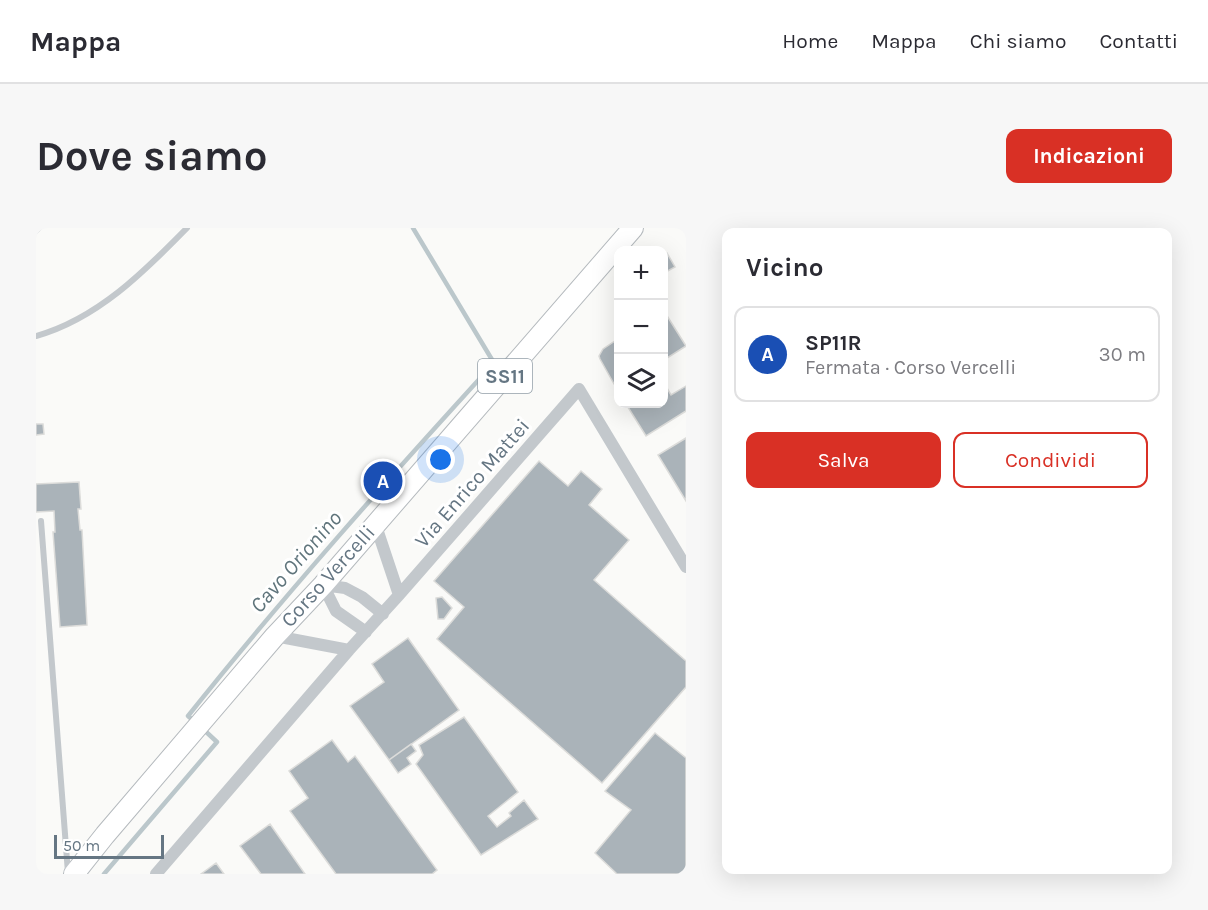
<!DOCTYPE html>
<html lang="it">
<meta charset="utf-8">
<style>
:root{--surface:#fff;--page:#f7f7f7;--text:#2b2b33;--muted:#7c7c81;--line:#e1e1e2;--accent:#d93025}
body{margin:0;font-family:Karla,sans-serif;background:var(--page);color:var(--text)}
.controls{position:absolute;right:18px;top:18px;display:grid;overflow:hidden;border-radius:12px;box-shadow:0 6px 24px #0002}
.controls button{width:54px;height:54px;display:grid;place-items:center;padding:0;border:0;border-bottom:2px solid var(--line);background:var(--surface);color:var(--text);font:30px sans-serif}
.scale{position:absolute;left:18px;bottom:15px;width:110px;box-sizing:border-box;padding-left:6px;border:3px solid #657683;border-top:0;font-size:16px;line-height:21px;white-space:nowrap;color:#657683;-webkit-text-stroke:4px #fff;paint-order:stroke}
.you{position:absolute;left:405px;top:232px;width:21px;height:21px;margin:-15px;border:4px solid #fff;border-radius:50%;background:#1a73e8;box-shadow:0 0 0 9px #1a73e833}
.badge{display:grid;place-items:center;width:39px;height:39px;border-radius:50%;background:var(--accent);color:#fff;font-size:20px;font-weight:700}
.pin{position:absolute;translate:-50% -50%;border:3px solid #fff;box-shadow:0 2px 6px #0006}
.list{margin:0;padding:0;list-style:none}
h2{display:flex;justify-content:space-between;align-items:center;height:78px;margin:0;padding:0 24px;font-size:26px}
h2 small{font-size:20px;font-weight:400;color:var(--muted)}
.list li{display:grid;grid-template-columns:39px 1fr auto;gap:18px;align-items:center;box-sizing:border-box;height:96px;margin:0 12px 12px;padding:0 12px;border:2px solid var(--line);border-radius:12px}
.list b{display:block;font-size:22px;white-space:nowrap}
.list p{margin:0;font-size:20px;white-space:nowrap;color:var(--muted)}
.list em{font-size:20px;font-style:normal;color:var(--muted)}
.actions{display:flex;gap:12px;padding:18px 24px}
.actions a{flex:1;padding:14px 0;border:2px solid var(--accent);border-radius:12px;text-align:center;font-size:21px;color:var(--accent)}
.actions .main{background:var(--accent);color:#fff}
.icon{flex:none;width:33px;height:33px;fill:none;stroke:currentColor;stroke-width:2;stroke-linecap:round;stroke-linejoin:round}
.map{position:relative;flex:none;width:650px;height:646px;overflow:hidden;border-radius:12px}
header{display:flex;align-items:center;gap:36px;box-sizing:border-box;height:84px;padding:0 30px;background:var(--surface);border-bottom:2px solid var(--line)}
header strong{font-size:28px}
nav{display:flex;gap:33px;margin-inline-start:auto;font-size:21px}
.intro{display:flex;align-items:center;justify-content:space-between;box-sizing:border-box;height:144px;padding:0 36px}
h1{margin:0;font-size:42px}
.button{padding:15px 27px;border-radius:12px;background:var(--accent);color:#fff;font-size:21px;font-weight:700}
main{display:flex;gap:36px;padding:0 36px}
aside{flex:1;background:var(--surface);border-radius:12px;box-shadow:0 6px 24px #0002}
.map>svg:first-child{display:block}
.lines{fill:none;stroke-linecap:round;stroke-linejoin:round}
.stream{stroke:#bbc7cb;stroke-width:4.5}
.building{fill:#aab3b9;stroke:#dcdcda;stroke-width:1.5}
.primary-casing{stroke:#b5babe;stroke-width:22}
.lane{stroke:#c3c8cc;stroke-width:6}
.street{stroke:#c3c8cc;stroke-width:12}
.primary{stroke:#fff;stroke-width:20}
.labels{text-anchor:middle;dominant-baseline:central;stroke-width:6;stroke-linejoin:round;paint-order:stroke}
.shield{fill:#fff;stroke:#939fa8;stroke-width:1.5}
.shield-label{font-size:20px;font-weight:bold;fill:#657683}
.street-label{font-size:21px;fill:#657683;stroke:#fff}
.water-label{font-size:22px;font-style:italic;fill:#60757c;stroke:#fff}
</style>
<header>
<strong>Mappa</strong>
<nav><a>Home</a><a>Mappa</a><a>Chi siamo</a><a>Contatti</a></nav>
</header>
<div class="intro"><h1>Dove siamo</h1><a class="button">Indicazioni</a></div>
<main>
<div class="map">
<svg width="650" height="646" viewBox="0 0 650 646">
<rect width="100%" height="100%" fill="#fafaf8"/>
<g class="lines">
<path class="stream" d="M159,494L152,488C249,366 353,250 458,135L377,0
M68,646L181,514L167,501"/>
</g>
<path class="building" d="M631,25L639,39L628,45V27Z
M628,83L650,118L628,132Z
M582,111V163L564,131L563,128L567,121Z
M628,155L635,167L650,158V183L610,208L590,176H628Z
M0,196H7L8,206L0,207Z
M650,210V273L622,227Z
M503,233L532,258L545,243L566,261L553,277L593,312L558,352L650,433V459L566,555L401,411L428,379L398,353Z
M43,254L45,281H42L44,302H46L51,397L24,399L17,304H19L18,283L0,284V256Z
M406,369L416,380L408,391H402L400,370Z
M372,410L423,482L353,532L314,478L348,454L336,436Z
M428,489L482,564L452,588L461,599L475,588L473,585L488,572L502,591L445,627L380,536L387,527L383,517Z
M619,505L650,530V646H581L559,625L595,582L569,563Z
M296,512L312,534L319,528L401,642L396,646H300L254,583L272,570L253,543Z
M375,516L380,523L371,530L375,536L362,545L353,532Z
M234,596L269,646H225L204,618Z
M180,635L188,646H165Z"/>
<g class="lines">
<defs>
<path id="primary" d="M38,646L69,607L239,408L287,357L597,0"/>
</defs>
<use href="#primary" class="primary-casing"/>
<path class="lane" d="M0,3L3,0
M0,108C61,91 108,44 151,0
M5,293L32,645"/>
<path class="street" d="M339,295L363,367
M287,357L309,360L326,369L347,386
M287,357L300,383L330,404
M239,408L313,422
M120,646L313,422L363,367L543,161L650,339"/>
<use href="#primary" class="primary"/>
</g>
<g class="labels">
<rect class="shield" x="442" y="131" width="54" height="34" rx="4.5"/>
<g class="shield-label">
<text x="469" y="148">SS11</text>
</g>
<g class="street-label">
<text transform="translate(436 255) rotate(-49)">Via Enrico Mattei</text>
<text transform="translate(292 348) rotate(-48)">Corso Vercelli</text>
</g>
<g class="water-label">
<text transform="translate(260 334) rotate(-49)">Cavo Orionino</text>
</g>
</g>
</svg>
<div class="controls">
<button>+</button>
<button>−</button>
<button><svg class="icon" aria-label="layers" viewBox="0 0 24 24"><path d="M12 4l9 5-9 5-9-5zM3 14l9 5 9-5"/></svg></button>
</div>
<div class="scale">50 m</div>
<div class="you"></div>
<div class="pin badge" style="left:347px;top:253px;background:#1a4fb4">A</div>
</div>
<aside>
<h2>Vicino<small></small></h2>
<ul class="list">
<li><span class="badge" style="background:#1a4fb4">A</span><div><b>SP11R</b><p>Fermata · Corso Vercelli</p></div><em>30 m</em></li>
</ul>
<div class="actions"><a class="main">Salva</a><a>Condividi</a></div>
</aside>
</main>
